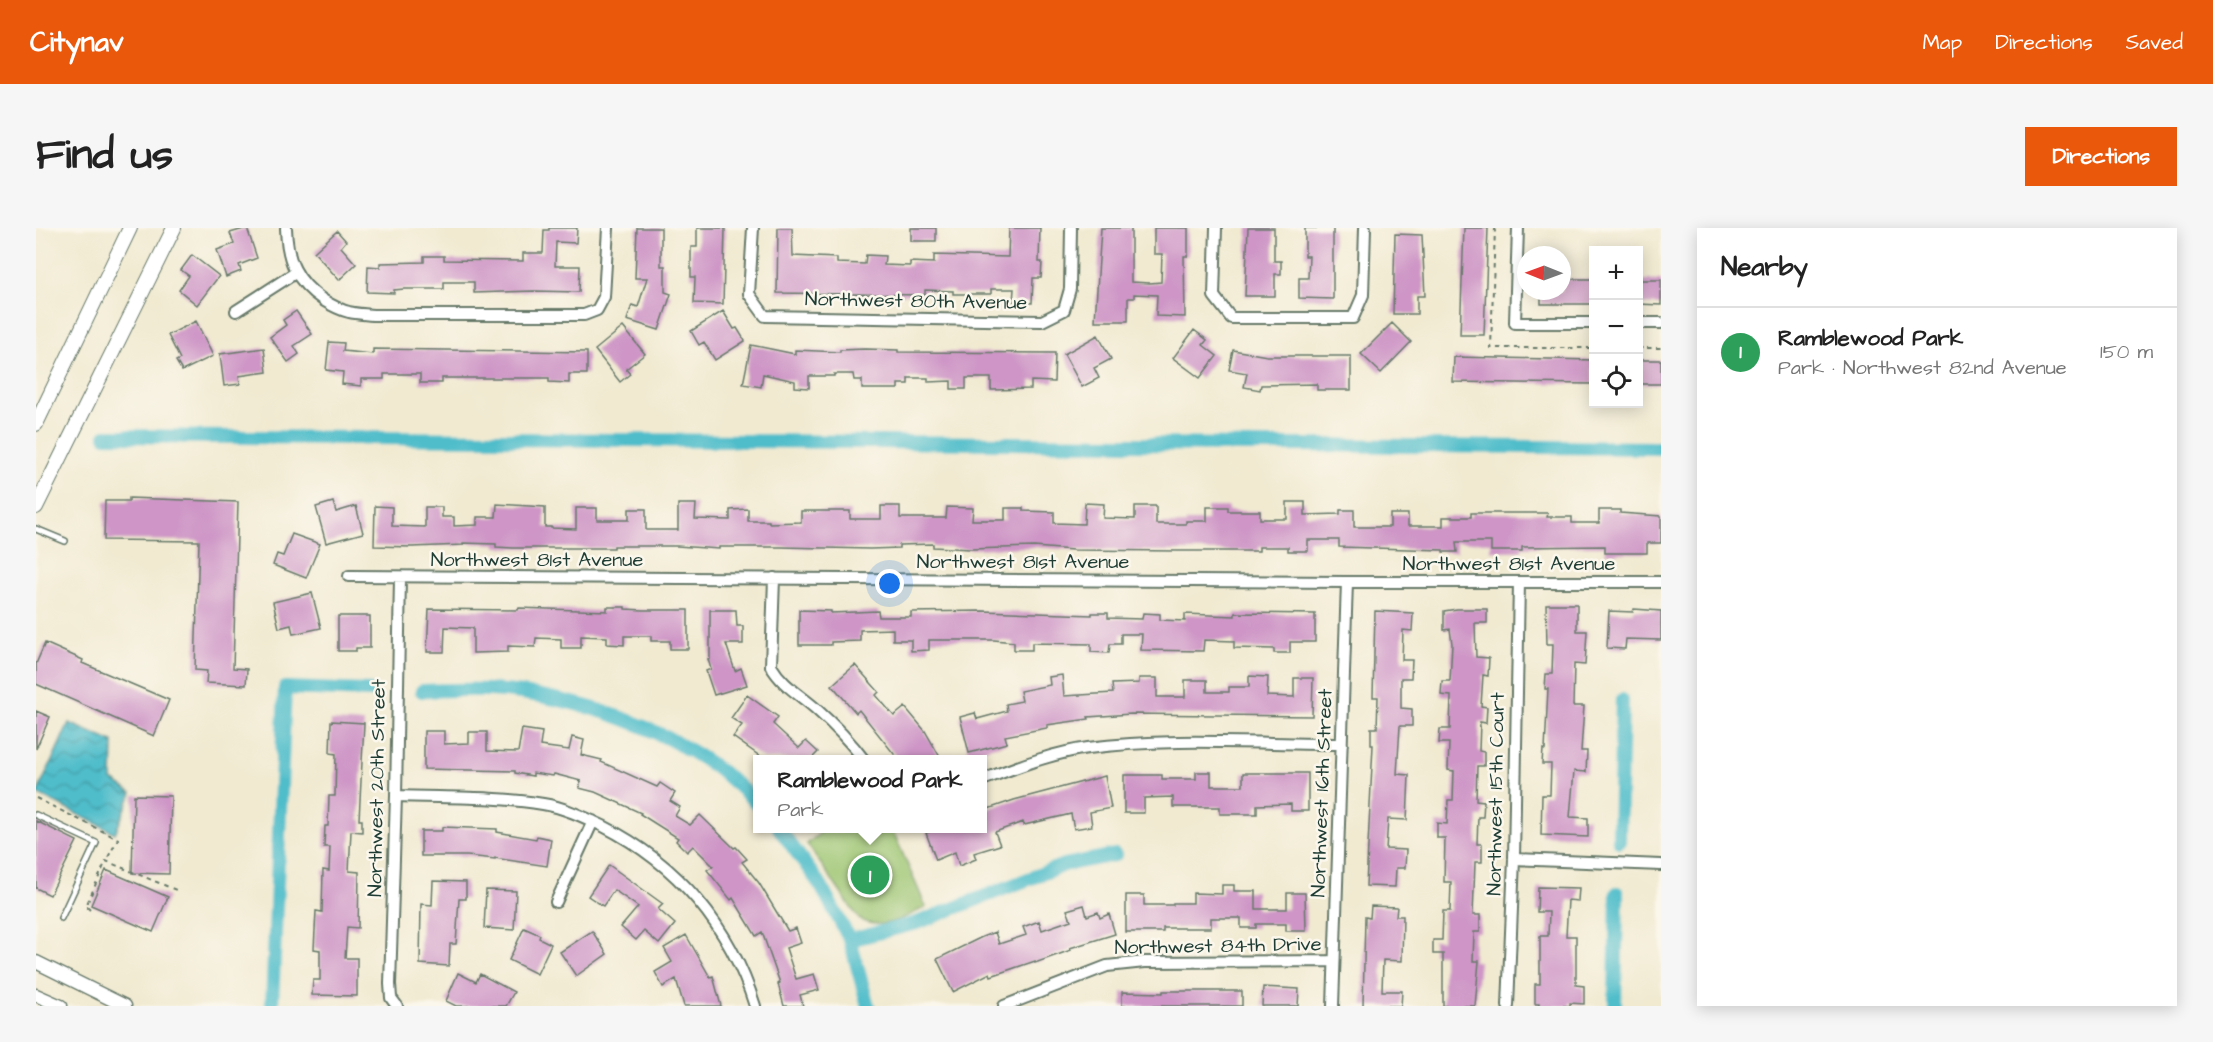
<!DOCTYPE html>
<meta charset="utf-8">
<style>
:root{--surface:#fff;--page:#f6f6f6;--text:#222;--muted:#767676;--line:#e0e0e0;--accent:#ea580c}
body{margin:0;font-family:"Architects Daughter",sans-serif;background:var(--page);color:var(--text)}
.controls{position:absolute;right:18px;top:18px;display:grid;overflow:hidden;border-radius:0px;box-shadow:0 3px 15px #0003}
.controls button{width:54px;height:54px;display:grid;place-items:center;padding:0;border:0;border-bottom:2px solid var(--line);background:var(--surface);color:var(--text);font:30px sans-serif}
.compass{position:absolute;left:1481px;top:18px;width:54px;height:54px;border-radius:50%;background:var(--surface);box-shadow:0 3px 15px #0003;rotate:271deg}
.you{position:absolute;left:854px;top:356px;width:21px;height:21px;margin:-15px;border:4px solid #fff;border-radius:50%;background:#1a73e8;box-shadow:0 0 0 9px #1a73e833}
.badge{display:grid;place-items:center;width:39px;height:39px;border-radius:50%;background:var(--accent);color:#fff;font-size:20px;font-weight:700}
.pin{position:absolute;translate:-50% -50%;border:3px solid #fff;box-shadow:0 2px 6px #0006}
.popup{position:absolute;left:717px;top:527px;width:234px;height:78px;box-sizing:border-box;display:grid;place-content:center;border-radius:0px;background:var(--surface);filter:drop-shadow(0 2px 4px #0005);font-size:20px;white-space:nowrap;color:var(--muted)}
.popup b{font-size:22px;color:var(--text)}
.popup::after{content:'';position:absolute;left:50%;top:100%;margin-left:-12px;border:12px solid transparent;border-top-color:var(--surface)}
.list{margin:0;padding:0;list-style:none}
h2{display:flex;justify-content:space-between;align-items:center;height:78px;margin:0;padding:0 24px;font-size:26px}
h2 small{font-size:20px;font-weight:400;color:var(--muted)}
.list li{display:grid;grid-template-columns:39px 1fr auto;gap:18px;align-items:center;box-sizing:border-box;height:90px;padding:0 24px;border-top:2px solid var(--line)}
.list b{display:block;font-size:22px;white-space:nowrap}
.list p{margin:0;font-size:20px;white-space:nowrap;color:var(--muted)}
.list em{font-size:20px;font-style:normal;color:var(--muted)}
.icon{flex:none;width:33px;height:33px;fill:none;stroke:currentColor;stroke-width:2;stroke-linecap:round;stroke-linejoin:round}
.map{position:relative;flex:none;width:1625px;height:778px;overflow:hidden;border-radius:0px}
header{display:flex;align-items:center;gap:36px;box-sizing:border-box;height:84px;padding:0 30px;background:var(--accent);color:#fff}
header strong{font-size:28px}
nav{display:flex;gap:33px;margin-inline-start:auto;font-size:21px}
.intro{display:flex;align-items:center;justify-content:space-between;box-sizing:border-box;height:144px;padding:0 36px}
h1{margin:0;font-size:42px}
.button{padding:15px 27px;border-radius:0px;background:var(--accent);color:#fff;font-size:21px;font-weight:700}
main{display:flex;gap:36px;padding:0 36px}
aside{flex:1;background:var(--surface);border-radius:0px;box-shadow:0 3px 15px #0003}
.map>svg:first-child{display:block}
.green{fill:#9cc571;stroke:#5e8152;stroke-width:1.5}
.water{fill:url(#water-waves);stroke:#387d7f;stroke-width:1.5}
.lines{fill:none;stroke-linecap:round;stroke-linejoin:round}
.canal{stroke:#50bdca;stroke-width:14}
.building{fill:#ce95c6}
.service-casing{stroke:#687a6b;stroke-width:8}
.minor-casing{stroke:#687a6b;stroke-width:14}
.tertiary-casing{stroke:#687a6b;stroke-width:15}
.secondary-casing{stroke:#687a6b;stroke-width:16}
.path{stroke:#687a6b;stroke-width:2;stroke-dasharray:4.5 4.5;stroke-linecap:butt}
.service{stroke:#fff;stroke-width:5}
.minor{stroke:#fff;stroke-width:10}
.tertiary{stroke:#fff;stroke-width:12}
.secondary{stroke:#fff;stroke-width:14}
.labels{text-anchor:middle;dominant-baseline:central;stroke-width:5;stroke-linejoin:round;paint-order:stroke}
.street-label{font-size:20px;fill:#1f3d34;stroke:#fbf7ec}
</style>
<header>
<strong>Citynav</strong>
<nav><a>Map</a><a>Directions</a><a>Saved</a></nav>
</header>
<div class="intro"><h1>Find us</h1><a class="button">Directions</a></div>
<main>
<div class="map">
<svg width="1625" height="778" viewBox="0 0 1625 778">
<defs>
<pattern id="water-waves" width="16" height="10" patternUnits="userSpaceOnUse" patternTransform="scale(1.5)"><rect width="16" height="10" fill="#50bdca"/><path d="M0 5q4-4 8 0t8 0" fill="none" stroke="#429ba5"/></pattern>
</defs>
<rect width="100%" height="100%" fill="#fbf7ec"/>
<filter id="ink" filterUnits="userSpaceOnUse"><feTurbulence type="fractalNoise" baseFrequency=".0167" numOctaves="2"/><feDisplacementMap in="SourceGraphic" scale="12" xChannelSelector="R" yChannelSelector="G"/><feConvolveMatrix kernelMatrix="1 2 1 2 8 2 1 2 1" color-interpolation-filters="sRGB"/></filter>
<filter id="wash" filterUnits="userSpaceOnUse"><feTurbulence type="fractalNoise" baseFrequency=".008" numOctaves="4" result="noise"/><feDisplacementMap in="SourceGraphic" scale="24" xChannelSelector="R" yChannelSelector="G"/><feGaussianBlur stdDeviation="1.35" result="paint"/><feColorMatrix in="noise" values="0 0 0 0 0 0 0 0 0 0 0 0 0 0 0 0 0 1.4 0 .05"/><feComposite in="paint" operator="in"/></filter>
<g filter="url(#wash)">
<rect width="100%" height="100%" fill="#f1ead1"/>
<path class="green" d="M790,600L856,601L890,679C870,689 845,704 823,691L771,616Z"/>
<path class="water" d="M33,495L77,514L76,552L96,565L79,605L1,566Z"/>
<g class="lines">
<path class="canal" d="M70,208L1625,220
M386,463C419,462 453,460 486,465C572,478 662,512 722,577
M743,600L785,658L814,712L832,778
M1583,613L1586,472
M814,712L881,695L1028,637L1079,627
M236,778L249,460L334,463
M1579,778L1581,665"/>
</g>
<g id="blocks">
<path class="building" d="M211,0L221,30L203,37L205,43L190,49L181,22L198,16L194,5Z
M513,0H541L540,15L520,14L519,38H544L543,64L498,63L438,65V54H408V61H368L358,62V65L331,64L332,38L344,39V35L388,34V28H408V32L487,33V25H507L508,2H513Z
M601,0H625V38H629V64L635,66L623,102L591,92L596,77L602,79L611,50H599Z
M661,0H689L687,76L658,75L659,49H655V19H661Z
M742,0H756L757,28L801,30V35L829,36L830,27L849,28L848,37L874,38V34L898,35V27L972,29L973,0H1004L1003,34H1006L1005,50H997L996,75L977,74L978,61H955V66H917V63L889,62V67L741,65Z
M875,0H900V13H875Z
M1065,0H1095V54L1114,55L1125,54L1126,26H1118V0H1152V28H1148L1149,89L1120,88L1121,67L1098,66V70H1092V93H1059Z
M1212,0H1238V33H1245V46H1239V68H1209Z
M1269,0H1297V71L1263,70V50H1272L1273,28H1269Z
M1428,0H1452L1448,107H1424Z
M301,3L310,13L305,19L320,36L303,52L278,24Z
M1359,6L1386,7L1389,68H1381V86H1357Z
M156,27L183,48L161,77L143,62L153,48L145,42Z
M1526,51H1557V76H1505V63H1526Z
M1602,52H1625V77L1602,76Z
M260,83L276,106L258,118L263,126L252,134L234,109L250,97L247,92Z
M687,83L698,101L701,100L709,113L679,132L668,114L663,117L655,103Z
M160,93L177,128L146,143L140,133L144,131L132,107Z
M1356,95L1375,114L1345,145L1325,126Z
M587,99L609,126L590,141L594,146L584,154L559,122Z
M1158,102L1171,112L1167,117L1181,128L1164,150L1137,130Z
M1062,107L1075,131L1058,140L1063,150L1046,159L1028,126Z
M293,114L308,115L307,123L337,126V121L551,124V146H533V155L513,154V150H406V155H384V146H348V151H325V158L306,156L307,144L290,142Z
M715,117L759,126V122L804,124V122L829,121L862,122V124L1019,125L1018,154L995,153V161L955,162V150H930V161H915V153L892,154V150H872V156H862V161H826V152H818L817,146H798V148H773V160L759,159V153L727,146L725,159L707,156Z
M228,120L231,144L203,148L204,156L188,158L184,126Z
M1197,122L1231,128H1315V162H1281V156L1225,157L1224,162L1208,159L1211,145L1193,142Z
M1418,129L1557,132V156L1417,154Z
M1602,132H1625V156H1602Z
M93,270L202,274L197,440L211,441L210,457L170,455L171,443L159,442L163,313L68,312L69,273H93Z
M297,274L300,284L320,278L327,305L290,315L280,279Z
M1251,274H1269V287L1304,286V282H1318V299H1354V286H1372V298H1407V289H1435V285H1512L1511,289H1536V295H1563V282H1584V285L1625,288V315H1611V325H1569V318L1486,319V323H1455V314H1420L1421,324H1407V322L1303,319V312H1272V323H1252V319H1223V323H1141L1037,322L998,319L935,321L897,319V316L863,317V320L834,321L745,319H683V321L641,318H578V320H477L460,319V316L427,315V317L376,319L338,318L339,278L356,279V298L389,299V279H406V289H418V298L441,297V289H460L461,276L509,279V299H515V300L540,301V280H561V292H593V281H610V302H642V276H660L659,291L694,292V282L712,281V293H733V295L765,294V283H814V291H845V278H864V290H910L911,279L937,280L936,292H969V280H987V283L1018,284V295L1048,296L1049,275L1068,276L1067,290L1099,291V278H1120V296H1150V293H1171V279H1192V283H1224V291H1251Z
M256,306L284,316L270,350L237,337L241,326L247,328Z
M276,365L285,400L257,406L255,397L243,400L237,374Z
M1510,376H1541V403H1551L1549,437L1538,436L1537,478H1548L1545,523H1551L1550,544L1538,543L1534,589L1552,590V609L1505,607L1506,567H1514L1515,536H1506L1507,521L1509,522L1512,461H1509L1510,446H1516L1517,416H1511Z
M571,379H589V381L607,382H652V421H634V413H615V408H588V417L571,416V409L545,408V420H525V411L500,410L499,419L472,418V424L437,425V400L409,399L408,424H391L393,381L482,382L483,380L571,383Z
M1421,381H1451V395H1439L1440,429L1453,430L1452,448L1447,447L1445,478L1451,479L1450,495L1444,494L1443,523L1448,524V538H1441L1440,572L1448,573L1447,589H1442L1441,616H1446V634H1439L1437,687H1444V704H1438L1437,733H1443L1439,778H1407V726H1397V712H1406L1407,683H1414L1415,654H1408L1409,610H1401V595L1411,596L1412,572H1417L1418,543L1412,542L1413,515H1403L1404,501H1414L1415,468L1405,467L1406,453H1414L1416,416L1414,401L1408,402V383Z
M1598,381L1625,383V412L1590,411L1589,421L1571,420L1573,383L1597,384Z
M674,382H700L701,398H707V416H690L699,443L705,440L711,457L678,467L670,443L675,441L672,431H674Z
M763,382L795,383V385L842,383L843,389H875V384L947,383L1056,387V385H1072V390L1106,391L1107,385L1124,386V392L1149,393V386L1199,388V385L1279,386V414H1254V425H1238V421L1198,420V413L1168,412L1167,423L1105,422L1106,406H1085V416H1074L1073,425L1055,424V416L996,415V422H978V414L958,412H893V422L875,423V412H857V401L824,402V413L795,414V417H763Z
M1339,383L1377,385L1376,403L1367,402L1366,432H1376L1375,450H1365V480L1376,481V498H1364L1361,546L1373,547L1371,592L1352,591L1350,621L1370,622L1369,640H1360L1359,659L1330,658L1337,517H1335V500H1341L1342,469H1337Z
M302,388H334V420H320V423H302Z
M9,415L47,432L46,435L133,472L118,508L0,456V436Z
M819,437L843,464L840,467L858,488L869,479L889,503L905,531H862L823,482L820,485L796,457Z
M1026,447L1028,468L1077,465L1076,456L1103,455V450H1121V469H1149V452H1171V464H1193V459H1213V448L1232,449L1231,468L1258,469V450H1277L1276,488L1095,486L1052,489L1053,491L1011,497V500L969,508L971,515L933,525L924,489L939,485L941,491L971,483L970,476L986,473L984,463L1014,457L1013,449Z
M711,467L742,489L737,496L763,520L770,513L782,524L775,531H728L697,509L706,497L695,490Z
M0,483L14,489L0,521Z
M295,493L328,495L323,592H326V604L315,603L313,643L323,644L322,700L311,699L309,730H321V768L276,767L277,752H284V722L278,721L280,683L286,684L287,642L293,643L294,619H288L289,598H292L293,568H299L300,526L294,525Z
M486,501L506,504L504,518L533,522L536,509L548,512L545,527L566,532L565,534L621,559L624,555L639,565L634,573L644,579L639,588L654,597L664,587L698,620L700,619L711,631L706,634L723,655L752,703L760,700L765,715L750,720L760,751L778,746L783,762L764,767L767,778H748L742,756L744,755L726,704L720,708L697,670L695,672L671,642L677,638L657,618L651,624L640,613L642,610L604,586L605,585L559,564L543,560L545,553L518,546L517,548L497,545V548L479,545V543L388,541V503H408V516L433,515V504H451V523L482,524Z
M1160,544H1175V558H1207V545H1272V583H1255V576L1221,577V586H1184V579H1137V569L1108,570V585H1088V547H1126V551H1160Z
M1069,548L1075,580L1054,584L1056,598L1038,601L1035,586L988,597L987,594L959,604L964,617L938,625L940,631L923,638L919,624L900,632L890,605L903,600H946V583L978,572Z
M98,567L135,568L133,646L96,645Z
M0,593L41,613L14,667L0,660Z
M406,599L461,601V604L500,611L501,608L515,611L511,638L459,630V631L431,628H385V603H406Z
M573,637L627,676L622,681L639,696L623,716L608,703L600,712L585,699L602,679L578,662L567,678L552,668Z
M70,642L132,669L117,704L55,677Z
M397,653L430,654V671H423L420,716H414L413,738L384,736L385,676L396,677Z
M1186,657H1198V663H1220V681H1251V665H1269L1270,703H1250V696H1220V700H1205V690H1175V700H1127V704H1090V667H1108V677H1137V675H1157V665L1186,666Z
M1502,659L1543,660L1542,673L1532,672L1530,708H1540V757L1548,758V776L1534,775V778H1503V776H1499V756H1504V708H1512L1513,684H1501Z
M450,662L480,663L478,702L448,700Z
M1048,677L1051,688L1062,684L1064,690L1073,686L1079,706L1034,720L1035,722L999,735V733L955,748L954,745L917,764L901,731L946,709L959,704L963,716L990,707L987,699L1003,693L1006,702L1035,692L1031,682Z
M1335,678L1361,679L1360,688H1367L1366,733L1347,732L1346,763H1366L1365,778H1327L1329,689L1334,690Z
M488,700L504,707L503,710L515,716L501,746L473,732Z
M556,703L571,726L540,748L524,724Z
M650,707L674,749L677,748L685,778H648L640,751L627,759L619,744L636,734L628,720Z
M422,745L440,754L444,746L478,764L470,778H420L410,773Z
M1227,759L1263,761L1262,778H1226Z
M1127,763H1206V778H1086V764L1127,765Z"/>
</g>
</g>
<g filter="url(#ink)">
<use href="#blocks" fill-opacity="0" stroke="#687a6b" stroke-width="1.5"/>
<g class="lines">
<defs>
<path id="service" d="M0,301L29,313
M0,587L60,615L25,690"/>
<path id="minor" d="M250,0C251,33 260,53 287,72C295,77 304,82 313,84C321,86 329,86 337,87H548L561,82L568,69L572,0
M717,0L713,66L729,88L1006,93L1028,82L1034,61L1035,0
M1180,0L1178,68L1195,90H1317L1327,67L1329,0
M1482,0L1479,95H1558
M200,83L259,45
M1602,95H1625
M313,348L1311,354H1625
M738,350L735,438C746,457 763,466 779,480C797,496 814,513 828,532
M946,552C981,539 1016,525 1052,520C1133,509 1224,516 1306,516
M360,568C408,570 459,568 507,576C527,579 548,589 567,598C642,636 694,698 719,778
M1478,631L1625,637
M520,674L557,593
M361,778L355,770L354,756L360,568L364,350
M968,778L1071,738L1109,734L1298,733
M1297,778L1311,354
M1472,778L1478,631L1483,354"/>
<path id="tertiary" d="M0,734L89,778
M0,767L25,778"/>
<path id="secondary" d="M0,196L94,0
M0,279L138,0"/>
</defs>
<use href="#service" class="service-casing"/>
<use href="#minor" class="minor-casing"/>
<use href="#tertiary" class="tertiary-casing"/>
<use href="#secondary" class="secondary-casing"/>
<path class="path" d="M1459,0L1455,120H1558
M1602,120H1625
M0,570L82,611L70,633
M54,682L50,678L70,633L140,662"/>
<use href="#service" class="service"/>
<use href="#minor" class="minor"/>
<use href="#tertiary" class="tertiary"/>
<use href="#secondary" class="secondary"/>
</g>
</g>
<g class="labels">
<g class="street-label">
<text transform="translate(880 73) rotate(1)">Northwest 80th Avenue</text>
<text x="501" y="332">Northwest 81st Avenue</text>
<text x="987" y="334">Northwest 81st Avenue</text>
<text x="1473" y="336">Northwest 81st Avenue</text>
<text transform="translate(341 560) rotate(-89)">Northwest 20th Street</text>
<text transform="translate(1286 565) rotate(-88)">Northwest 16th Street</text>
<text transform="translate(1460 566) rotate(-89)">Northwest 15th Court</text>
<text transform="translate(1182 718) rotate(-1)">Northwest 84th Drive</text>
</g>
</g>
</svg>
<div class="controls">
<button>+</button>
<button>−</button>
<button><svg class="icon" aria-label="locate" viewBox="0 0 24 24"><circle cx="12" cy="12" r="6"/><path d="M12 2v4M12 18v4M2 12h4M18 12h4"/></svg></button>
</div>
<svg class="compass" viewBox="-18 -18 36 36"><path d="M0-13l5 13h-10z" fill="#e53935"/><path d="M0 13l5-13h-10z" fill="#767676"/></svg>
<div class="you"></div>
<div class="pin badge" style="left:834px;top:647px;background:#2e9e5b">1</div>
<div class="popup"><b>Ramblewood Park</b>Park</div>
</div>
<aside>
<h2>Nearby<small></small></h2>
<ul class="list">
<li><span class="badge" style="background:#2e9e5b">1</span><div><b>Ramblewood Park</b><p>Park · Northwest 82nd Avenue</p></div><em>150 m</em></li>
</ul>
</aside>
</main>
